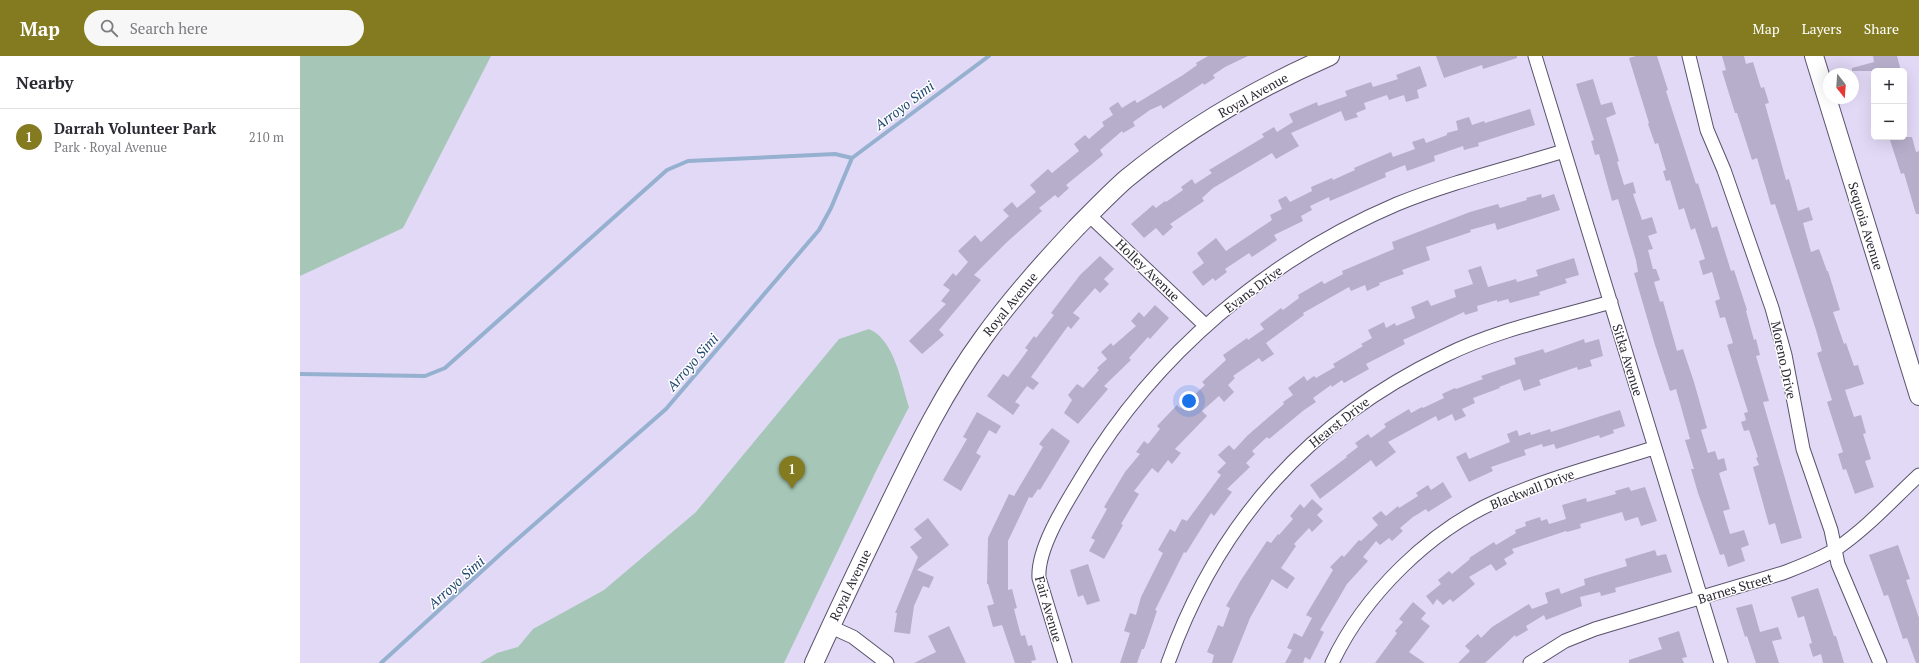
<!DOCTYPE html>
<meta charset="utf-8">
<style>
:root{--surface:#fff;--page:#f7f7f7;--text:#2b2b33;--muted:#7c7c81;--line:#e1e1e2;--accent:#847b20}
body{margin:0;font-family:"PT Serif",serif;background:var(--page);color:var(--text)}
.controls{position:absolute;right:12px;top:12px;display:grid;overflow:hidden;border-radius:6px;box-shadow:0 4px 16px #0002}
.controls button{width:36px;height:36px;display:grid;place-items:center;padding:0;border:0;border-bottom:1px solid var(--line);background:var(--surface);color:var(--text);font:20px sans-serif}
.compass{position:absolute;left:1523px;top:12px;width:36px;height:36px;border-radius:50%;background:var(--surface);box-shadow:0 4px 16px #0002;rotate:163deg}
.you{position:absolute;left:889px;top:345px;width:14px;height:14px;margin:-10px;border:3px solid #fff;border-radius:50%;background:#1a73e8;box-shadow:0 0 0 6px #1a73e833}
.badge{display:grid;place-items:center;width:26px;height:26px;border-radius:50%;background:var(--accent);color:#fff;font-size:13px;font-weight:700}
.pin{position:absolute;translate:-50% -33px;filter:drop-shadow(0 1px 2px #0008)}
.pin::after{content:'';position:absolute;top:21px;width:14px;height:12px;background:inherit;clip-path:polygon(0 0,100% 0,50% 100%)}
.list{margin:0;padding:0;list-style:none}
h2{display:flex;justify-content:space-between;align-items:center;height:52px;margin:0;padding:0 16px;font-size:17px}
h2 small{font-size:13px;font-weight:400;color:var(--muted)}
.list li{display:grid;grid-template-columns:26px 1fr auto;gap:12px;align-items:center;box-sizing:border-box;height:56px;padding:0 16px;border-top:1px solid var(--line)}
.list b{display:block;font-size:15px;white-space:nowrap}
.list p{margin:0;font-size:13px;white-space:nowrap;color:var(--muted)}
.list em{font-size:13px;font-style:normal;color:var(--muted)}
.icon{flex:none;width:22px;height:22px;fill:none;stroke:currentColor;stroke-width:2;stroke-linecap:round;stroke-linejoin:round}
.map{position:relative;flex:none;width:1619px;height:607px;overflow:hidden}
header{display:flex;align-items:center;gap:24px;box-sizing:border-box;height:56px;padding:0 20px;background:var(--accent);color:#fff}
header strong{font-size:19px}
nav{display:flex;gap:22px;margin-inline-start:auto;font-size:14px}
.search{width:280px;height:36px;background:var(--page);display:flex;align-items:center;gap:10px;box-sizing:border-box;padding:0 14px;border-radius:22px;color:var(--muted);font-size:15px}
main{display:flex}
aside{flex:1;background:var(--surface)}
.map>svg:first-child{display:block}
.green{fill:#a6c7b7}
.lines{fill:none;stroke-linecap:round;stroke-linejoin:round}
.stream{stroke:#95b1cf;stroke-width:4}
.building{fill:#b7aecb}
.minor-casing{stroke:#5a526b;stroke-width:15}
.secondary-casing{stroke:#5a526b;stroke-width:20}
.minor{stroke:#fff;stroke-width:13}
.secondary{stroke:#fff;stroke-width:18}
.labels{text-anchor:middle;dominant-baseline:central;stroke-width:3;stroke-linejoin:round;paint-order:stroke}
.street-label{font-size:13px;fill:#2c2934;stroke:#fff}
.water-label{font-size:14px;font-style:italic;fill:#204871;stroke:#fff}
</style>
<header>
<strong>Map</strong>
<div class="search"><svg class="icon" aria-label="search" viewBox="0 0 24 24"><circle cx="10" cy="10" r="6"/><path d="M15 15l6 6"/></svg>Search here</div>
<nav><a>Map</a><a>Layers</a><a>Share</a></nav>
</header>
<main>
<aside>
<h2>Nearby<small></small></h2>
<ul class="list">
<li><span class="badge">1</span><div><b>Darrah Volunteer Park</b><p>Park · Royal Avenue</p></div><em>210 m</em></li>
</ul>
</aside>
<div class="map">
<svg width="1619" height="607" viewBox="0 0 1619 607">
<rect width="100%" height="100%" fill="#e2d9f7"/>
<path class="green" d="M0,0H191L103,172L0,220Z
M569,273C595,284 601,327 609,351L579,409L484,607H180L197,597L218,591L233,573L304,534L396,456L539,283Z"/>
<g class="lines">
<path class="stream" d="M0,318L125,320L145,312L367,114L388,105L535,98L552,102
M81,607L205,494L366,353L519,174L531,152L552,102L689,0"/>
</g>
<path class="building" d="M908,0H948L925,11L913,19L915,22L904,29L903,27L863,53L861,49L850,54L833,66L835,70L823,77L822,75L800,94L803,99L766,129L769,132L758,142L755,139L739,152L742,155L707,186L674,219L681,224L639,274L644,279L622,298L609,285L646,248L641,245L650,234L643,229L653,217L656,220L668,206L658,195L675,179L681,186L709,160L703,154L712,146L717,152L736,136L730,129L748,113L752,117L779,95L774,88L785,79L789,83L804,70L802,66L813,59L809,52L818,46L822,52L835,44L837,47L883,19L897,9L896,7Z
M1136,0H1217V2L1183,13L1182,9L1144,22Z
M1336,0H1357L1368,34L1366,35L1396,128L1398,127L1412,172L1417,170L1431,215L1434,214L1447,254L1446,255L1454,284L1456,283L1460,299L1456,300L1469,345L1463,346L1502,482L1481,488L1475,467L1469,469L1453,411L1459,409L1456,402L1458,401L1449,374L1444,375L1441,366L1446,364L1444,357L1448,356L1427,289L1433,287L1425,261L1420,262L1415,245L1420,243L1412,216L1403,219L1399,205L1405,203L1395,172L1391,174L1384,152L1379,154L1370,124L1366,125L1363,115L1366,114L1358,87L1355,88L1348,68L1349,67L1329,2Z
M1422,0H1444L1446,8L1453,6L1461,32L1464,31L1469,47L1465,48L1486,124L1489,123L1498,155L1509,151L1513,164L1503,167L1511,196L1519,193L1527,215H1528L1540,254L1533,256L1544,288L1546,287L1554,310L1558,309L1564,328L1545,334L1554,361L1561,359L1566,377L1563,378L1571,403L1565,405L1574,431L1555,438L1546,413L1543,414L1538,398L1543,396L1527,346L1532,344L1517,297L1522,295L1516,274L1475,148L1471,149L1457,102L1452,104L1437,57H1435L1422,15L1426,14Z
M1573,0H1597L1601,15H1552V12L1574,6Z
M1120,10L1127,30L1117,34L1119,42L1106,46L1104,39L1089,44L1087,39L1064,47L1066,53L1056,57L1058,61L1045,65L1041,55L991,77L999,90L976,103L972,97L913,132L902,142L904,145L870,168L873,171L863,180L856,172L844,182L831,168L853,149L856,152L865,145L866,146L883,134L881,131L892,123L895,128L912,117L909,114L964,81L962,78L974,71L977,76L993,66L989,58L1017,46L1018,50L1047,40L1045,35L1071,26L1073,31L1098,23L1096,19Z
M1293,23L1301,49L1312,46L1316,58L1306,62L1319,105L1317,106L1324,129L1333,126L1336,137L1333,138L1342,164L1352,161L1357,177L1348,180L1353,193L1348,194L1353,213H1356L1360,224L1354,226L1360,246L1363,245L1377,295L1383,293L1394,326L1407,372L1401,374L1408,397L1415,395L1418,404L1424,402L1427,414L1419,417L1430,453L1423,455L1430,478L1444,474L1449,489L1441,492L1445,505L1428,511L1424,498L1420,499L1398,437L1391,413H1394L1385,384L1390,383L1376,333L1370,335L1355,289L1334,217L1338,216L1336,204L1318,143L1312,145L1299,98L1295,99L1291,85L1294,84L1276,28Z
M1230,53L1235,69L1178,87L1179,90L1164,94L1163,90L1134,100L1135,105L1107,115L1105,109L1085,117L1086,121L1030,145L1029,141L1010,150L1012,154L1001,160L1003,165L974,179L977,184L952,201L949,197L925,213L927,216L915,225L913,222L903,230L892,216L904,207L897,197L916,182L926,195L972,164L970,159L982,153L978,144L986,140L990,146L1012,135L1011,131L1032,122L1033,124L1055,114L1054,112L1091,96L1093,101L1115,93L1112,86L1124,82L1126,87L1147,79V77L1158,74L1156,65L1169,61L1172,69L1184,65L1185,67Z
M1589,81H1612L1616,96L1619,95V158H1616L1604,117L1601,118Z
M1241,138L1242,142L1254,138L1260,154L1197,174L1195,167L1170,174L1171,176L1126,191L1130,204L1102,214L1104,218L1079,227L1080,229L1067,235L1065,229L1051,235L1049,231L1003,257L1004,259L966,287L974,298L962,306L959,302L933,320L935,322L928,329L934,336L924,346L919,340L902,355L907,360L875,393L881,397L872,408L868,404L858,417L852,412L834,435L839,438L821,468L823,469L804,503L789,495L795,484L791,482L807,453L804,451L825,416L840,398L836,396L844,385L848,388L860,373L857,370L877,349L880,352L905,329L902,326L926,304L923,299L947,282L948,284L964,273L960,268L981,252L983,254L999,242L998,239L1022,225L1024,228L1043,218L1042,215L1094,193L1092,186L1170,156L1198,148L1200,152L1227,144L1226,142Z
M800,200L814,213L804,223L809,228L800,237L795,232L773,257L780,262L771,273L768,270L731,321L739,327L733,334L727,330L715,346L720,349L713,359L687,340L703,318L708,321L728,294L725,292L734,280L736,282L754,259L751,257L780,219Z
M1274,202L1279,219L1265,223L1267,227L1239,236L1240,239L1210,247L1208,243L1197,246V244L1177,250L1178,255L1165,259L1164,256L1103,284L1105,288L1066,308L1069,313L1044,327L1042,324L1032,331L1031,329L1013,342L1016,346L1004,354L969,383L967,381L952,395L955,398L946,407L950,411L927,433L932,436L914,460L911,457L886,497L884,496L855,554L857,555L844,593H842L837,607H820L830,577L824,575L830,557L836,559L841,541L863,497L858,494L870,473L875,476L882,463L887,465L921,419L917,416L926,407L918,399L929,389L934,394L948,379L984,348L983,346L993,339L988,332L1004,320L1007,325L1014,320L1016,322L1035,311L1033,308L1063,290L1061,288L1072,282L1068,274L1084,266L1086,272L1095,267L1096,270L1115,262L1111,251L1128,244L1131,250L1156,241L1154,234L1173,228L1168,214L1181,210L1188,231L1216,223L1217,226L1238,220L1236,214Z
M855,249L869,262L850,283L848,281L829,302L831,304L804,330L808,333L778,368L764,357L772,344L768,339L777,328L783,332L799,314L797,312L807,303L801,296L811,287L813,290L836,270L831,265L839,256L844,261Z
M1284,283L1285,287L1299,283L1303,300L1290,304L1292,310L1278,314L1277,311L1239,324L1241,329L1224,335L1220,323L1199,331L1200,332L1173,342L1175,347L1162,353L1166,360L1155,365L1152,358L1138,365L1136,360L1088,386L1096,396L1076,411L1071,404L1020,443L1010,429L1047,401L1046,400L1058,391L1055,387L1068,378L1071,382L1086,371L1084,368L1109,353L1111,357L1122,351L1123,352L1144,342L1142,338L1155,332L1156,333L1183,323L1181,320L1216,308L1214,302L1243,293L1245,297Z
M1320,354L1325,370L1313,374L1314,377L1300,382L1299,379L1256,393L1254,388L1243,391L1242,388L1224,394L1226,399L1191,411L1193,415L1169,426L1156,401L1166,396L1169,403L1210,386L1207,378L1217,374L1219,380L1230,376L1231,379L1250,373L1251,376Z
M677,356L701,370L696,378L689,374L676,397L681,400L661,435L643,424L667,383L663,381Z
M752,372L770,385L740,434L738,433L732,442L729,441L708,485V534L712,533L717,552L714,553L721,580L725,579L728,590L732,589L736,604L731,605L732,607H715L702,569L693,571L687,550L694,548L688,528H687L688,482L709,438L714,440L743,391L739,388Z
M1143,426L1152,441L1128,456L1126,453L1113,461L1100,472L1103,475L1092,485L1089,482L1080,489L1076,485L1063,501L1068,505L1047,528L1020,574L1024,576L1010,604L1005,601L1003,607H985L992,594L987,592L994,577L1002,581L1012,562L1006,559L1033,514L1030,511L1042,499L1044,501L1059,484L1061,485L1078,469L1072,462L1081,455L1086,460L1098,450L1099,452L1118,440L1116,437L1128,429L1131,434Z
M1329,431L1331,435L1345,431L1357,465L1341,470L1338,461L1325,465L1322,456L1280,468L1281,472L1267,476L1266,475L1212,493L1214,497L1204,503L1207,508L1196,515L1191,508L1169,521L1175,528L1153,546L1150,543L1143,549L1137,543L1133,549L1126,540L1141,528L1138,524L1149,515L1152,518L1170,503L1169,502L1194,486L1196,489L1216,477L1215,474L1226,470L1225,466L1240,461L1241,465L1247,463L1249,468L1266,463L1262,449L1286,442L1287,446L1316,438L1315,435Z
M1012,443L1023,453L1017,459L1023,465L1012,476L1009,472L994,488L996,490L981,512L995,522L987,533L972,523L950,562L932,607H912L914,599L907,596L918,569L923,571L930,552L926,550L941,524L967,485L971,487L978,478L979,479L993,463L990,460L1000,448L1004,452Z
M628,462L649,489L617,514L634,521L629,532L623,530L614,550L610,578L594,576L597,557H595L618,501L610,491L622,482L614,473Z
M1598,489L1610,523L1606,524L1619,562V607H1616L1607,582L1603,583L1588,539L1584,540L1569,499Z
M1355,494L1357,500L1366,498L1372,516L1315,532L1316,536L1301,540L1300,536L1280,541L1282,550L1246,564L1244,559L1226,570L1228,574L1216,581L1215,579L1185,607H1158L1170,595L1165,590L1178,578L1181,582L1192,571L1229,548L1232,553L1248,547L1245,537L1259,532L1261,538L1285,529L1284,523L1327,510L1325,503Z
M788,508L800,545L787,549L783,539L778,541L770,514Z
M1518,532L1534,580H1536L1544,607H1523L1521,598L1513,601L1509,588L1512,587L1504,560L1498,562L1491,541Z
M1113,546L1126,557L1121,563L1130,570L1109,596L1125,607H1075L1097,577L1095,575L1103,566L1099,563Z
M1452,548L1460,576L1478,571L1482,583L1472,585L1479,607H1456L1447,580L1445,581L1436,552Z
M649,570L666,607H614L636,596L628,580Z
M1379,575L1387,601L1382,602L1384,607H1329V604L1362,593L1358,582Z"/>
<g class="lines">
<defs>
<path id="minor" d="M1235,0L1421,607
M1389,0L1407,74L1424,114L1472,252L1485,299L1503,393L1531,474L1538,508L1580,607
M789,159L906,270
M531,571L553,581L587,607
M765,607L739,522C737,491 767,446 783,419C855,298 968,203 1097,148C1151,126 1209,112 1264,95
M868,607C918,466 1009,365 1144,300C1196,274 1255,262 1311,246
M1032,607C1064,539 1130,474 1199,444C1249,422 1302,408 1354,392
M1230,607L1265,585L1295,573L1483,517C1501,510 1520,503 1536,493C1567,472 1592,444 1619,419"/>
<path id="secondary" d="M1514,0L1619,340
M514,607C538,554 563,502 588,451C616,393 645,334 683,282C711,243 743,207 776,172C792,156 809,138 826,123C888,72 957,32 1030,0"/>
</defs>
<use href="#minor" class="minor-casing"/>
<use href="#secondary" class="secondary-casing"/>
<use href="#minor" class="minor"/>
<use href="#secondary" class="secondary"/>
</g>
<g class="labels">
<g class="street-label">
<text transform="translate(953 39) rotate(-29)">Royal Avenue</text>
<text transform="translate(1566 170) rotate(73)">Sequoia Avenue</text>
<text transform="translate(848 214) rotate(44)">Holley Avenue</text>
<text transform="translate(953 233) rotate(-37)">Evans Drive</text>
<text transform="translate(710 248) rotate(-51)">Royal Avenue</text>
<text transform="translate(1328 304) rotate(73)">Sitka Avenue</text>
<text transform="translate(1484 304) rotate(78)">Moreno Drive</text>
<text transform="translate(1039 366) rotate(-38)">Hearst Drive</text>
<text transform="translate(1232 433) rotate(-21)">Blackwall Drive</text>
<text transform="translate(550 529) rotate(-64)">Royal Avenue</text>
<text transform="translate(1435 532) rotate(-17)">Barnes Street</text>
<text transform="translate(749 553) rotate(74)">Fair Avenue</text>
</g>
<g class="water-label">
<text transform="translate(604 49) rotate(-37)">Arroyo Simi</text>
<text transform="translate(392 306) rotate(-49)">Arroyo Simi</text>
<text transform="translate(156 526) rotate(-42)">Arroyo Simi</text>
</g>
</g>
</svg>
<div class="controls">
<button>+</button>
<button>−</button>
</div>
<svg class="compass" viewBox="-18 -18 36 36"><path d="M0-13l5 13h-10z" fill="#e53935"/><path d="M0 13l5-13h-10z" fill="#7c7c81"/></svg>
<div class="you"></div>
<div class="pin badge" style="left:492px;top:433px">1</div>
</div>
</main>
